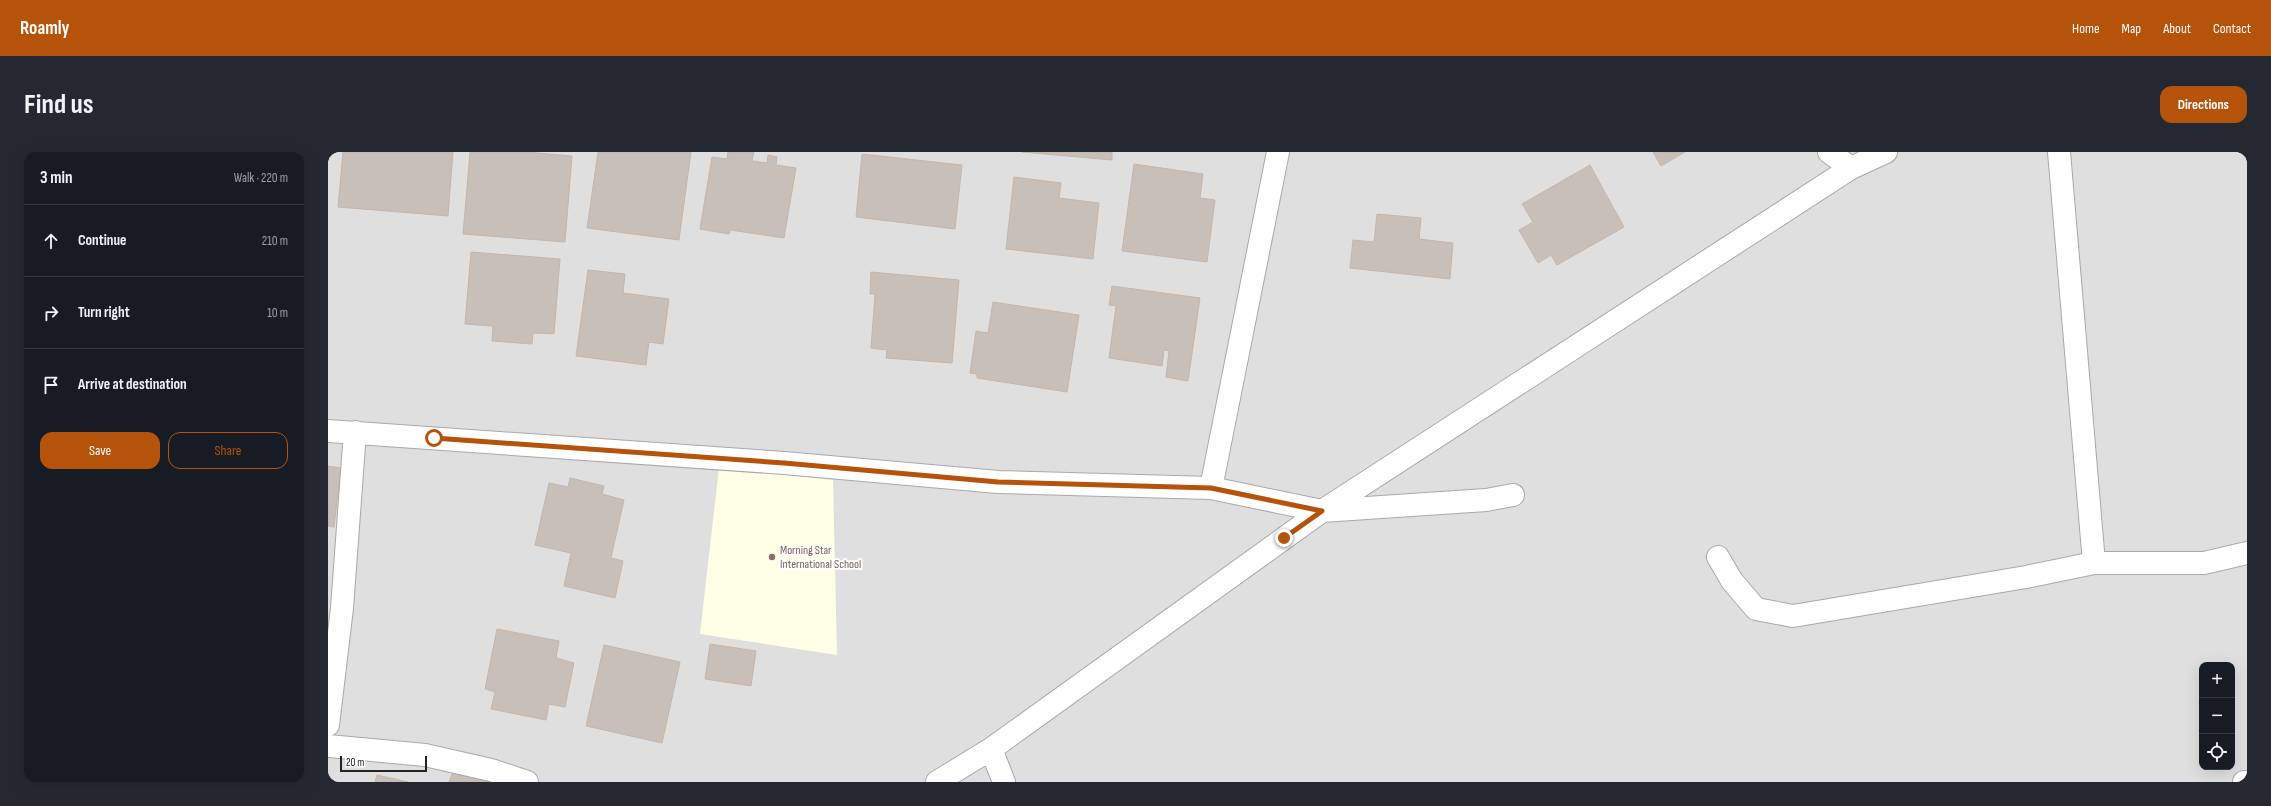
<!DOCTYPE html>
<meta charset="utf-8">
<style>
:root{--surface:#171b24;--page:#242831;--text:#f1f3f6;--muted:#9ea1a6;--line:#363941;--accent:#b45309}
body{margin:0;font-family:"Sofia Sans Condensed",sans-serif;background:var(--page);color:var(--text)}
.controls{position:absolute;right:12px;bottom:12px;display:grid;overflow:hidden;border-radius:8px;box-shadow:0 4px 16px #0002}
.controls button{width:36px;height:36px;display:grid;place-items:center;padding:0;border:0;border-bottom:1px solid var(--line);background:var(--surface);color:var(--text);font:20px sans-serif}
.scale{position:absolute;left:12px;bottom:10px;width:87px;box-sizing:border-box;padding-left:4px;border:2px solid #222;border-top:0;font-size:11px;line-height:14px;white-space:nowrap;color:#222;-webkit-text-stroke:3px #fff;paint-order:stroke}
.stop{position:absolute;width:12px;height:12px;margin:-9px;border:3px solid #b45309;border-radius:50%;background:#fff}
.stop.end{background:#b45309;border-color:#fff;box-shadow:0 1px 4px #0008}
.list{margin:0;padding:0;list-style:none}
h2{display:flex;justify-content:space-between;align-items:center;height:52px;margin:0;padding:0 16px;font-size:17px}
h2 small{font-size:13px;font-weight:400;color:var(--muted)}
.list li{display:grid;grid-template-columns:26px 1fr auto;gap:12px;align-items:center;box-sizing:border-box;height:72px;padding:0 16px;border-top:1px solid var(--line)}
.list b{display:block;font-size:15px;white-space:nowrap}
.list em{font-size:13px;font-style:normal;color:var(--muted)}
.actions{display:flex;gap:8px;padding:12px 16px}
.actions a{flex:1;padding:9px 0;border:1px solid var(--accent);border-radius:12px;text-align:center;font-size:14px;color:var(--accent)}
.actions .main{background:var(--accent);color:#fff}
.icon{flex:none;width:22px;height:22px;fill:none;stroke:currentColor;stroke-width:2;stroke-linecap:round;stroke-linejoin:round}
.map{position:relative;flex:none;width:1919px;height:630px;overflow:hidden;border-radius:12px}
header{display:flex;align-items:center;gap:24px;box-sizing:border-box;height:56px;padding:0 20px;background:var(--accent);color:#fff}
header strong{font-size:19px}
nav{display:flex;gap:22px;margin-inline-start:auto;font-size:14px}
.intro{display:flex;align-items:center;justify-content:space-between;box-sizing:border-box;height:96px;padding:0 24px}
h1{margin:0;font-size:28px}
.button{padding:10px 18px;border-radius:12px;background:var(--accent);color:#fff;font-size:14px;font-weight:700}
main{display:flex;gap:24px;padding:0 24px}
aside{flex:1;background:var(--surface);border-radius:12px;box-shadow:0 4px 16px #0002}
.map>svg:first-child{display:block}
.residential{fill:#e0dfdf;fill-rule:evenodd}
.education{fill:#ffffe5}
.building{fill:#c7bfb8;stroke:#c4b6ab}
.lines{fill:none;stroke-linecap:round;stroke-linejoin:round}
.minor-casing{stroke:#a9a9a9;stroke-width:24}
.minor{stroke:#fff;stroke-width:22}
.route{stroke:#b45309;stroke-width:5}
.education-dot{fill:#8d6e63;stroke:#fff;stroke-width:1.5}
.labels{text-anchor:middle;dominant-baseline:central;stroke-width:4;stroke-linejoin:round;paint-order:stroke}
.education-label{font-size:12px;fill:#785e54;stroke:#fff;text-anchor:start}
</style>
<header>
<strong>Roamly</strong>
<nav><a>Home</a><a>Map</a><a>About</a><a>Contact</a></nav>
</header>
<div class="intro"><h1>Find us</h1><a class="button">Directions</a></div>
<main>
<aside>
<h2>3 min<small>Walk · 220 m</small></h2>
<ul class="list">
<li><svg class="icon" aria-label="ahead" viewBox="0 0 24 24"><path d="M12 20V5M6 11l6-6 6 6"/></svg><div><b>Continue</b></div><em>210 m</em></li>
<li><svg class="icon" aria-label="right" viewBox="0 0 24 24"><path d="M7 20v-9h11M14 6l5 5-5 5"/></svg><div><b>Turn right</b></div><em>10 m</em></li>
<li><svg class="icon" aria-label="arrive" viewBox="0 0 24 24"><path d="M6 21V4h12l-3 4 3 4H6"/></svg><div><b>Arrive at destination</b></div></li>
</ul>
<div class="actions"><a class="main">Save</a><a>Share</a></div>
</aside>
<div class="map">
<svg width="1919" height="630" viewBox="0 0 1919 630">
<rect width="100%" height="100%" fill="#f2efe9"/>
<path class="residential" d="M0,0H1919V630H0ZM1874,513H1904V615H1874Z"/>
<path class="education" d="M391,316L505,328L509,503L372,482Z"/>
<path class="building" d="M15,0H125L120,64L10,55Z
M142,0H198L244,4L237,90L135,82Z
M270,0H363L351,88L259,76Z
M400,0H426L424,9L439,11L440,3L449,5L448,13L468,16L456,86L402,78L401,82L372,77L384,5L399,7Z
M694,0H784V8Z
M1325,0H1357L1333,14Z
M534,2L634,13L627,77L528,65Z
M806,12L875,22L872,46L887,48L879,110L794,99Z
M1262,13L1296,75L1229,113L1223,103L1210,111L1191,78L1205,70L1194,52Z
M686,25L733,31L731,46L771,51L765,107L678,97Z
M1049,62L1093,66L1091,87L1125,91L1122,127L1022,116L1025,88L1046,90Z
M143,100L232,107L226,182L205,181L204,192L164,189L165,174L137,172Z
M260,118L297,122L295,141L341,147L335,192L321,190L318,213L248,204Z
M543,120L631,128L624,211L558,206L559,198L543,196L547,142H542Z
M784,134L872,146L860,229L838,225L841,199L836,198L834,214L781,206L788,154L781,153Z
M665,150L751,163L739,240L649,226V222L642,221L648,179L660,181Z
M0,314L13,316L6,375L0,374Z
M242,326L276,334L274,342L296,348L283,406L295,409L287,446L236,434L243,401L207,393L221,331L240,335Z
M169,477L231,489L228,506L246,511L237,555L221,552L218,568L163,557L167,540L157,537Z
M382,492L428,499L423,534L377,527Z
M276,493L352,510L334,591L258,574Z
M127,615L171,630H121Z
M49,623L80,630H47Z"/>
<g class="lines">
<defs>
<path id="minor" d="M1501,0L1523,16
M1731,0L1766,411
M0,279L456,311L670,330L883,336L994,359L1158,348L1185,343
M883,336L950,0
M1390,405L1404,429L1428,457L1465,464L1698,425L1766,411H1876L1919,401
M0,573L14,456L27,280
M0,594L97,603L163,618L199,630
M663,597L676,630
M609,630L663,597L994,359L1523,16L1558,0
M1916,630H1919"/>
</defs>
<use href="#minor" class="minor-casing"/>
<use href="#minor" class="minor"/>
</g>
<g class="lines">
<path class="route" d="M106,286L456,311L670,330L883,336L994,359L956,386"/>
</g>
<circle class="education-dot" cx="444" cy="405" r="4"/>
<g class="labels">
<g class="education-label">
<text x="452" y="398">Morning Star<tspan x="452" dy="14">International School</tspan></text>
</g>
</g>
</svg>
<div class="controls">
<button>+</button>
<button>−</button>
<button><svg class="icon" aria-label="locate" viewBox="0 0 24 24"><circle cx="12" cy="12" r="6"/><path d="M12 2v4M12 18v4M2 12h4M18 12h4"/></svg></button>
</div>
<div class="scale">20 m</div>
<div class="stop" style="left:106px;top:286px"></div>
<div class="stop end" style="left:956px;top:386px"></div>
</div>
</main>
